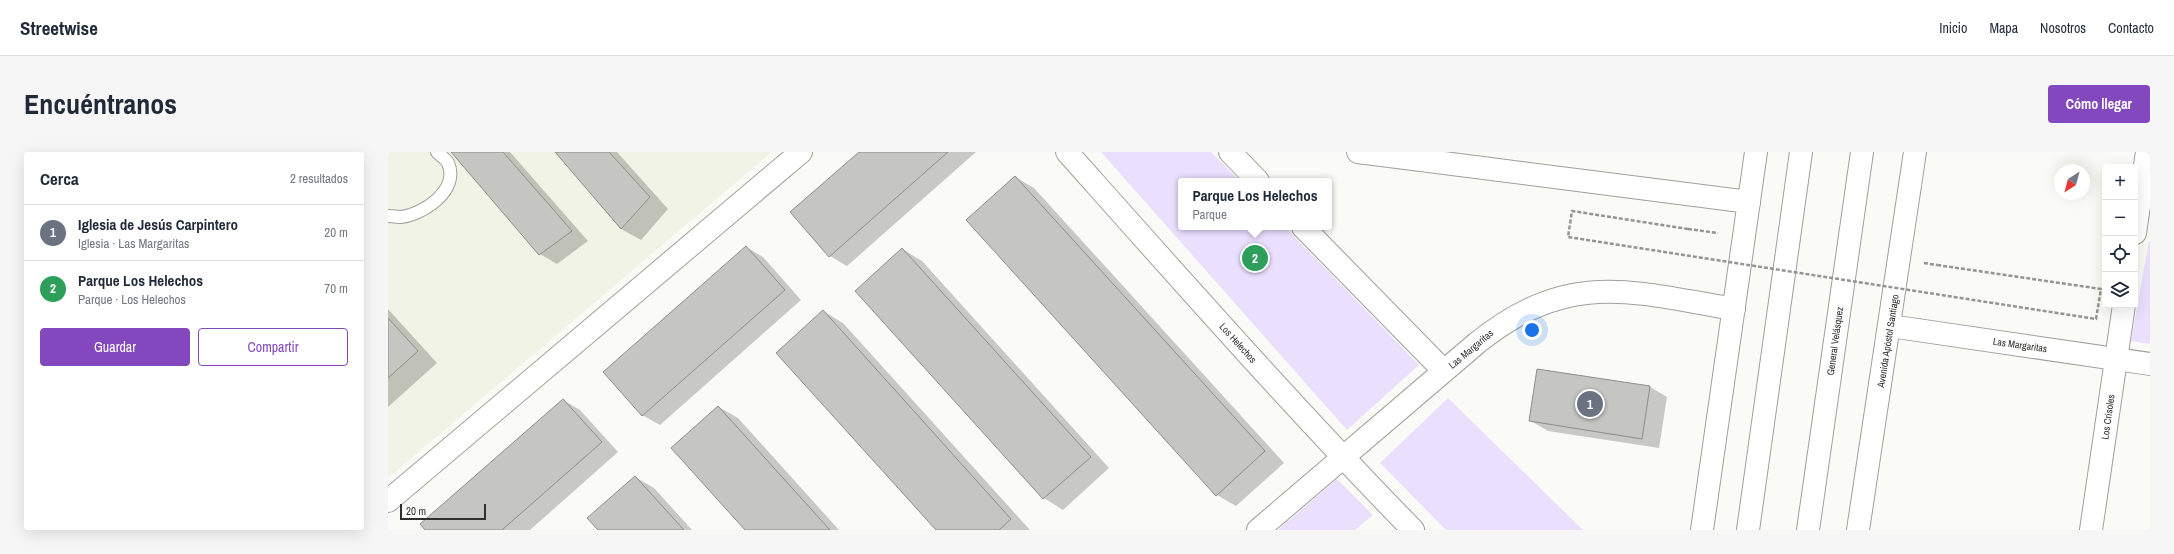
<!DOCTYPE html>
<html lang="es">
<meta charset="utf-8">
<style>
:root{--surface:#fff;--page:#f6f6f7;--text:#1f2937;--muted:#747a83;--line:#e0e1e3;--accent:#8348be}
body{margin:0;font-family:"Archivo Narrow",sans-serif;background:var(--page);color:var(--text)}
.controls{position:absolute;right:12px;top:12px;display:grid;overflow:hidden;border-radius:4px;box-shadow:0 4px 16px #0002}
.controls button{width:36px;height:36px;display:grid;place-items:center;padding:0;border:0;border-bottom:1px solid var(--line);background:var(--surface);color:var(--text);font:20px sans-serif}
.compass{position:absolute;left:1666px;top:12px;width:36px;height:36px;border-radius:50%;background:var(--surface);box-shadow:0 4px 16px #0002;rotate:216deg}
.scale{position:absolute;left:12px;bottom:10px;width:86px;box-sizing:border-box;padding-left:4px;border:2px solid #2f2f2d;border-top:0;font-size:11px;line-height:14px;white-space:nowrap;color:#2f2f2d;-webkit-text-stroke:3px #fff;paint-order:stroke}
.you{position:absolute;left:1144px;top:178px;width:14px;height:14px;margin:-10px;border:3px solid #fff;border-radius:50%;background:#1a73e8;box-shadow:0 0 0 6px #1a73e833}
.badge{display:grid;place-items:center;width:26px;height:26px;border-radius:50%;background:var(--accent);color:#fff;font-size:13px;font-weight:700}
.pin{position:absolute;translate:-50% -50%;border:2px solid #fff;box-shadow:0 1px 4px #0006}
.popup{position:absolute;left:790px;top:26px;width:154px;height:52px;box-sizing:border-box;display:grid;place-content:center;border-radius:4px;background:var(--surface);filter:drop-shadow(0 1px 3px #0005);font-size:13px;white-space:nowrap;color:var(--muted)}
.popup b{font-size:15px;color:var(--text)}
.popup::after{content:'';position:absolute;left:50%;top:100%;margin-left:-8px;border:8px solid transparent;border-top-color:var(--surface)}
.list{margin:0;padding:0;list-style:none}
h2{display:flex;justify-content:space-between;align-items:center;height:52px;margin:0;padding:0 16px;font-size:17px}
h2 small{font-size:13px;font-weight:400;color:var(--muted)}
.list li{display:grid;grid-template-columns:26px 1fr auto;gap:12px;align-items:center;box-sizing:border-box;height:56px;padding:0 16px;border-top:1px solid var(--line)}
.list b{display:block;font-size:15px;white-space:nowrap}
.list p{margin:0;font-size:13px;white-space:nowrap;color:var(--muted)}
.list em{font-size:13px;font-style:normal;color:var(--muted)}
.actions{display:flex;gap:8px;padding:12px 16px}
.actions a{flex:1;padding:9px 0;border:1px solid var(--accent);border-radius:4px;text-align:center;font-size:14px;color:var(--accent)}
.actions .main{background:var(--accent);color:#fff}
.icon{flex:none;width:22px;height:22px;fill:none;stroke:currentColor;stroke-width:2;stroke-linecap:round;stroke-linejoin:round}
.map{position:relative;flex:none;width:1762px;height:378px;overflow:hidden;border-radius:4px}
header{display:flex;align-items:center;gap:24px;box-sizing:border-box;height:56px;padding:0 20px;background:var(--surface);border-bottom:1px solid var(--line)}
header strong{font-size:19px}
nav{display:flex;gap:22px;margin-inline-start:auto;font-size:14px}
.intro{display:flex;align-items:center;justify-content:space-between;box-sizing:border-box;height:96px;padding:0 24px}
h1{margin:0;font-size:28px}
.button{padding:10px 18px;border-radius:4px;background:var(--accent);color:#fff;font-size:14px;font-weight:700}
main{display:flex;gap:24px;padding:0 24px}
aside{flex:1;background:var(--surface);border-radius:4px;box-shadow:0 4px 16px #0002}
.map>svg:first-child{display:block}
.built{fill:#f1f3e7}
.green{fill:#ebdffe}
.shadow{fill:#0003}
.building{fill:#c5c5c1;stroke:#8d8e8a}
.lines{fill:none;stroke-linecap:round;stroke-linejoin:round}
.lane-casing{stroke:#9fa09c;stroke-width:14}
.street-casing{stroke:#9fa09c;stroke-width:24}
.secondary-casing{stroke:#9fa09c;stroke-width:24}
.highway-casing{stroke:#9fa09c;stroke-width:24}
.path{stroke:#949491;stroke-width:2.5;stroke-dasharray:4 2;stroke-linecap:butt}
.lane{stroke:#fff;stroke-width:12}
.street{stroke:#fff;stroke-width:22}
.secondary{stroke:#fff;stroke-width:22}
.highway{stroke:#fff;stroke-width:22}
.path-bridge{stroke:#949491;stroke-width:2.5;stroke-dasharray:4 2;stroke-linecap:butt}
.labels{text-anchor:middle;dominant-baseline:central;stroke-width:3;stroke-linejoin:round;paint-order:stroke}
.street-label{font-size:10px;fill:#2f2f2d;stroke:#fff}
</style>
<header>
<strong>Streetwise</strong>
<nav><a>Inicio</a><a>Mapa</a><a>Nosotros</a><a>Contacto</a></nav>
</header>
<div class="intro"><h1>Encuéntranos</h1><a class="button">Cómo llegar</a></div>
<main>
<aside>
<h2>Cerca<small>2 resultados</small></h2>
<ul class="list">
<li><span class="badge" style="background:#6b7280">1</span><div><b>Iglesia de Jesús Carpintero</b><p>Iglesia · Las Margaritas</p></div><em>20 m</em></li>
<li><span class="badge" style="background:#2e9e5b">2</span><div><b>Parque Los Helechos</b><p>Parque · Los Helechos</p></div><em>70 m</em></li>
</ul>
<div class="actions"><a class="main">Guardar</a><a>Compartir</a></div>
</aside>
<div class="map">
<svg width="1762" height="378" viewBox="0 0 1762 378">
<rect width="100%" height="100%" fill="#fafbf7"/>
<path class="built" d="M0,0H384L0,326Z"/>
<path class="green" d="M713,0H823L852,29H793V75H897L1031,213L959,278Z
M1761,89L1762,90V192L1743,189Z
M1060,246L1195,378H1058L992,311Z
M949,327L985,363L967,378H890Z"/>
<path class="shadow" d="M64,0H122L200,89L169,112L152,102Z
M168,0H229L280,57L253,88L233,77Z
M473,0H588L459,114L442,104Z
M627,25L646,36L896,311L848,354L829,343L579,68Z
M358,95L375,105L413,148L272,273L254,263Z
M514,97L534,109L721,316L675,358L656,346L468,139Z
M0,157L49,211L0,255Z
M435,159L455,171L642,378H549Z
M1262,235L1279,245L1271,296L1160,279L1143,269Z
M175,248L192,258L230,300L142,378H39Z
M331,255L350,266L451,378H358Z
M247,325L266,336L304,378H212Z"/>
<path class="building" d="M63,0H115L184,79L151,103Z
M167,0H221L262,45L233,77Z
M471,0H560L441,105L402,60Z
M627,24L877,299L828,344L578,68Z
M358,94L397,138L254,264L215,220Z
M514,96L703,305L655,347L467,139Z
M435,158L623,367L611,378H548L388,201Z
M0,166L30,199L0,226Z
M1149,217L1262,234L1254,287L1141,269Z
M175,247L214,290L114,378H37L32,372Z
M330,254L442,378H357L283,296Z
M247,324L296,378H210L199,366Z"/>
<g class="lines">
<defs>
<path id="lane" d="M0,64C4,64 9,65 13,65C36,62 72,38 60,11C58,7 52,3 49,0"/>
<path id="street" d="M679,0C793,128 906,256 1025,378
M842,0L870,29
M970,0L1361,50
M915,75L1056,219
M1747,81L1759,0
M1502,174L1762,212
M0,349L413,0
M870,378L1089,191C1180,118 1241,139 1346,157
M1703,378L1736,153"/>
<path id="secondary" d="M1314,378L1368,0
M1470,378L1527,0"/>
<path id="highway" d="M1360,378L1413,0
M1420,378L1474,0"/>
</defs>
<use href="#lane" class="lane-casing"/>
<use href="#street" class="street-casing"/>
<use href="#secondary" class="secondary-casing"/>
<use href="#highway" class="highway-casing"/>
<path class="path" d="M1300,77L1330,81
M1536,111L1549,113"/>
<use href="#lane" class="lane"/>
<use href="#street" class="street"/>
<use href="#secondary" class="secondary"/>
<use href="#highway" class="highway"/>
<path class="path-bridge" d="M1300,77L1184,59L1180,85L1708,167L1713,137L1549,113"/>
</g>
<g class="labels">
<g class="street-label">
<text transform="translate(1447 189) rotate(-82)">General Velásquez</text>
<text transform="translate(1500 189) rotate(-81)">Avenida Apóstol Santiago</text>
<text transform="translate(850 191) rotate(48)">Los Helechos</text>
<text transform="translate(1632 193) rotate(8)">Las Margaritas</text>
<text transform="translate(1083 197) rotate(-40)">Las Margaritas</text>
<text transform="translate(1720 265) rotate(-82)">Los Crisoles</text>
</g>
</g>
</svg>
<div class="controls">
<button>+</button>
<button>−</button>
<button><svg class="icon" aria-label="locate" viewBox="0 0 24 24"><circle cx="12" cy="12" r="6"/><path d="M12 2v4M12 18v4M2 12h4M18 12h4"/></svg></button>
<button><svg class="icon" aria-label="layers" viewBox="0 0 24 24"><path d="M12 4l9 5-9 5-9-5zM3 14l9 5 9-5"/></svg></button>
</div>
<svg class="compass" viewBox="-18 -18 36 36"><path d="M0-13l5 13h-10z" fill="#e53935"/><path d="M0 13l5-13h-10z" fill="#747a83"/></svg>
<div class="scale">20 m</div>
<div class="you"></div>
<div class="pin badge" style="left:1202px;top:252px;background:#6b7280">1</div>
<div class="pin badge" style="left:867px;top:106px;background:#2e9e5b">2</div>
<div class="popup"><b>Parque Los Helechos</b>Parque</div>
</div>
</main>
